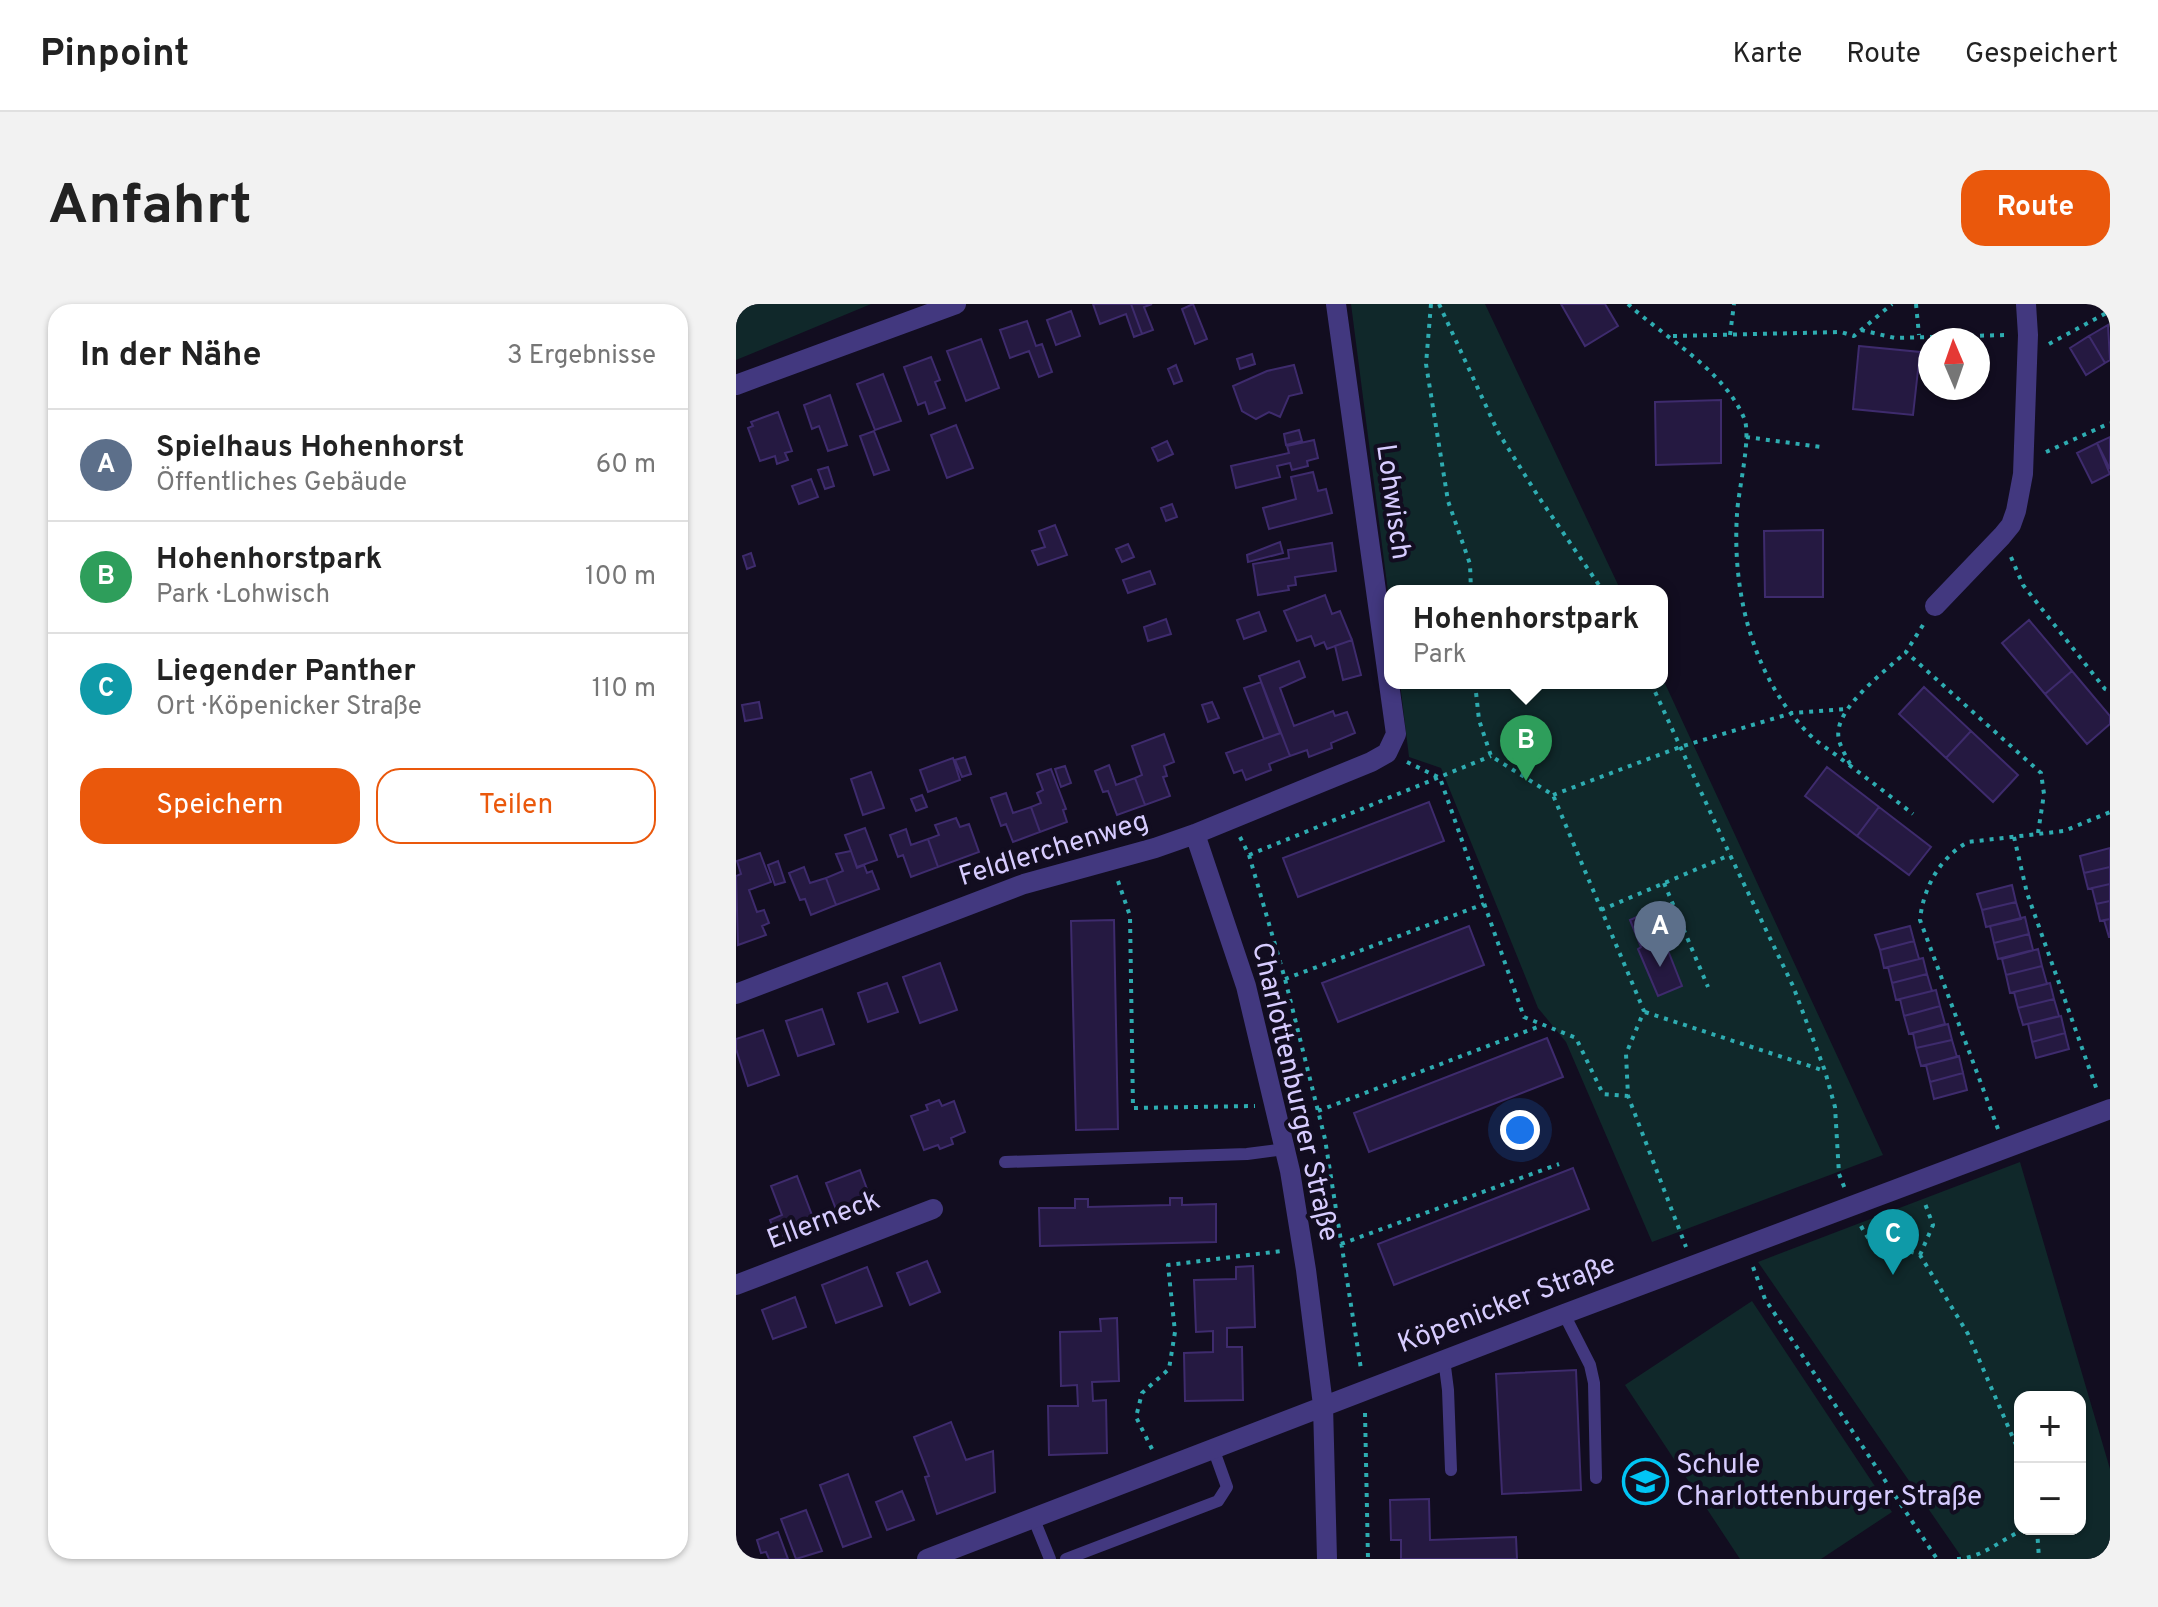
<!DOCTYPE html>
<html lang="de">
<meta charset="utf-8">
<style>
:root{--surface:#fff;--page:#f2f2f2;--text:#222;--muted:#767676;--line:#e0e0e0;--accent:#ea580c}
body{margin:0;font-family:Overpass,sans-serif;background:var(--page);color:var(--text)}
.controls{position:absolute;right:24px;bottom:24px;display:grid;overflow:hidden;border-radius:16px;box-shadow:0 2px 6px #0004}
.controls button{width:72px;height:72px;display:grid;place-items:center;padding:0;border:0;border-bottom:2px solid var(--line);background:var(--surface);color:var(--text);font:40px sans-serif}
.compass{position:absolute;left:1182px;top:24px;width:72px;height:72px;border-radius:50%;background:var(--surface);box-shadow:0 2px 6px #0004;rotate:358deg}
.you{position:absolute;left:784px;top:826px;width:28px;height:28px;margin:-20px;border:6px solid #fff;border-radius:50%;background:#1a73e8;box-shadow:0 0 0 12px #1a73e833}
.badge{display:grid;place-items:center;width:52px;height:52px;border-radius:50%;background:var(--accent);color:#fff;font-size:26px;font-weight:700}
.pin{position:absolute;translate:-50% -66px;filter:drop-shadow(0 2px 4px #0008)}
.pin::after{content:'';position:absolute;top:42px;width:28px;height:24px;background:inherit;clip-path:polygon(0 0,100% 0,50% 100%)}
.popup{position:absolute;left:648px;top:281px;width:284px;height:104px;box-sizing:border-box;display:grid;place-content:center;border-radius:16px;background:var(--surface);filter:drop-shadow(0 2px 6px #0005);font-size:26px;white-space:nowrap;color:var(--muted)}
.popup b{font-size:30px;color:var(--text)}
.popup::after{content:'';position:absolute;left:50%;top:100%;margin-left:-16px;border:16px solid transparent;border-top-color:var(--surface)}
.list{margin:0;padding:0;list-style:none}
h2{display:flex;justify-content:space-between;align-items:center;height:104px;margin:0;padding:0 32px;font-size:34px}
h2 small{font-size:26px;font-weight:400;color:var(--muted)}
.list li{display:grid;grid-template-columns:52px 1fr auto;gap:24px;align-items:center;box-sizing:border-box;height:112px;padding:0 32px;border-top:2px solid var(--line)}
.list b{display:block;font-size:30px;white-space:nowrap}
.list p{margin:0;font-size:26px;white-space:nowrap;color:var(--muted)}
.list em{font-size:26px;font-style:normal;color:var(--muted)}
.actions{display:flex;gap:16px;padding:24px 32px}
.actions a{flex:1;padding:18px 0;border:2px solid var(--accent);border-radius:24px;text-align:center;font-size:28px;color:var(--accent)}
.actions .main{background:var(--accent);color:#fff}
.map{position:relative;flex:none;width:1374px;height:1255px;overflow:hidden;border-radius:24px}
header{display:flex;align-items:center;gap:48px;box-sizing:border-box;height:112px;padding:0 40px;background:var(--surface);border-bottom:2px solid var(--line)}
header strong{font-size:38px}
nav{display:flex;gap:44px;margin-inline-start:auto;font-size:28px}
.intro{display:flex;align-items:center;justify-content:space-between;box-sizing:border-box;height:192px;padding:0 48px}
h1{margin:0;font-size:56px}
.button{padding:20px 36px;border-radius:24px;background:var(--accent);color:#fff;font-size:28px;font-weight:700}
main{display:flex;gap:48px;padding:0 48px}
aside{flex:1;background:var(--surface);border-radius:24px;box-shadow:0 2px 6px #0004}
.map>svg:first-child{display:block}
.green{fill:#10282a;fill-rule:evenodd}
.building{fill:#251941;stroke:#3e2b6d;stroke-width:2}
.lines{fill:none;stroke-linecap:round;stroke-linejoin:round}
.path{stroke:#2eacb1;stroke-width:4;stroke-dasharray:4 6;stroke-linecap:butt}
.service{stroke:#42387f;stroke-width:12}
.minor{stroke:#42387f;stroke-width:20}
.labels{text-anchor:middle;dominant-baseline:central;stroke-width:8;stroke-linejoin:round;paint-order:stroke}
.street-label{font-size:28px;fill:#d7ccff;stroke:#120d20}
.poi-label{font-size:28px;fill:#d7ccff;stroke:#120d20;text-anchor:start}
</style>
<header>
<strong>Pinpoint</strong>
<nav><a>Karte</a><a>Route</a><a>Gespeichert</a></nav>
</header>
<div class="intro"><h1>Anfahrt</h1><a class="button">Route</a></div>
<main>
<aside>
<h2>In der Nähe<small>3 Ergebnisse</small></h2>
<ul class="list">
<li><span class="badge" style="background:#5c6f8a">A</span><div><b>Spielhaus Hohenhorst</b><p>Öffentliches Gebäude</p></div><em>60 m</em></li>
<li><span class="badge" style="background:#2e9e5b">B</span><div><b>Hohenhorstpark</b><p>Park · Lohwisch</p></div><em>100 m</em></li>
<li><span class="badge" style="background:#0f9aa8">C</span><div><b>Liegender Panther</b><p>Ort · Köpenicker Straße</p></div><em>110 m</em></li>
</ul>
<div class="actions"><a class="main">Speichern</a><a>Teilen</a></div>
</aside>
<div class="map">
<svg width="1374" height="1255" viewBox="0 0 1374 1255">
<rect width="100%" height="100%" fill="#120d20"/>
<path class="green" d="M0,0H135L0,56Z
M615,0H749L885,287H654V303Z
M926,373L1147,851L916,938L830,738L802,704L705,464L673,453L664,379H926Z
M1284,858L1374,1165V1255H1227L1022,958ZM1284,1093H1344V1225H1284Z
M1016,997L1156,1208L1085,1255H1004L889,1081Z"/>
<path class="building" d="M357,0H395L406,30L398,33L390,10L364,20Z
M395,0H416L408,3L417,26L406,30Z
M457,0L471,35L459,40L446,5Z
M825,0H869L882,22L849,42Z
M335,7L344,32L320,41L311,16Z
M291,17L300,42L306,40L316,68L303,73L293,47L274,54L264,26Z
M1372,21L1374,56L1369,59L1353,32Z
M1353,32L1369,59L1350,71L1334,44Z
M245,35L263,84L230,97L211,47Z
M1123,42L1184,48L1177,111L1117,105Z
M516,50L519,60L504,65L501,55Z
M195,53L204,76L199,78L209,104L193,110L189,98L182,101L168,63Z
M440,61L446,77L438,80L432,65Z
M558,61L566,89L553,92L544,113L533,108L520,115L506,107L497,82L531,67Z
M147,70L165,117L139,126L121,80Z
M94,91L111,141L92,147L83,122L76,125L68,101Z
M985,96V159L920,161L919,98Z
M42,108L56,147L49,149L52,156L41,160L39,152L24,157L12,124L17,122L15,118Z
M220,121L237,164L211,174L195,131Z
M563,126L566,137L550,141L548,130Z
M138,127L153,166L138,171L124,132Z
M1374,133V165L1361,139Z
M578,136L582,154L571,157L572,162L556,166L554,159L541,162L544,173L500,184L495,162L553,149L551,142Z
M431,137L437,150L422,157L416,144Z
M1361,139L1374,170L1356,179L1341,149Z
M92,163L98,182L89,185L82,166Z
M577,168L582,187L590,185L596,209L533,225L527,204L560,195L555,173Z
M75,175L82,193L63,200L56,182Z
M436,200L441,213L430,217L425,204Z
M319,221L331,251L302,261L296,247L309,243L303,227Z
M1087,226V293H1029L1028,227Z
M544,238L547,249L512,258L511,251Z
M596,239L600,267L559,273L560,281L552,282L553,286L522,291L517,260L553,254L552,246Z
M392,240L398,253L386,258L380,245Z
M15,249L19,262L11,265L7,252Z
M414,267L419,280L392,289L387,276Z
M589,291L596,310L604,307L616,336L591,345L588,338L579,342L575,332L561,337L548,307Z
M523,308L530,327L508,335L501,316Z
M430,315L435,330L412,337L408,323Z
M1293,316L1336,367L1309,390L1266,339Z
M616,336L625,371L607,376L599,342Z
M563,357L569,373L544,384L558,422L597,407L599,412L611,408L619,429L595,439L596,444L573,453L571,446L554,452L523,372Z
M1336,367L1374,412V420L1351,440L1309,390Z
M525,378L544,429L528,435L508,384Z
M1188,383L1235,427L1210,454L1163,410Z
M23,398L26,414L9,417L6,401Z
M476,398L483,414L472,418L466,401Z
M1235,427L1282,471L1257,498L1210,454Z
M545,429L554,452L533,460L535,466L510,476L506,466L498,469L490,449Z
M428,430L438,458L428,462L431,472L427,473L434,492L409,501L399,474L406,471L396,442Z
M229,453L235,470L226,473L219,456Z
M217,454L224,476L192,488L184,466Z
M373,461L380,481L399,474L409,501L381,511L372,487L367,488L359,467Z
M329,462L335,479L325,483L319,465Z
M1091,463L1143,503L1121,532L1069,492Z
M315,465L330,505L327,506L331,518L304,528L295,503L305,499L301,489L307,486L301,470Z
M135,468L148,504L127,511L115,475Z
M270,489L277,509L295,503L304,528L277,538L270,520L265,522L255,494Z
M186,491L191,503L180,507L175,495Z
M693,498L708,537L562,593L547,554Z
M1143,503L1195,543L1173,571L1121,532Z
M220,514L224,523L233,520L243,548L202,563L192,535L203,531L199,521Z
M129,524L141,556L121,563L109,531Z
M170,525L175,541L192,535L202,563L175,573L167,551L162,553L154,531Z
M1374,544V563L1348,569L1344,552Z
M115,547L121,564L128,561L131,569L136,567L143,585L100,601L90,574L107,567L100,550Z
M24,549L35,578L13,586L21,608L28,606L33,619L26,622L30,631L2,641L0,572L5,570L1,557Z
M42,557L49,578L39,581L32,561Z
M68,563L74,579L90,574L100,601L75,611L69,595L64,596L53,569Z
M1374,563V580L1352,585L1348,569Z
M1374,580V597L1360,600L1356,584Z
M1276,581L1280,598L1246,606L1241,590Z
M1374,597V615L1364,617L1360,600Z
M1280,598L1285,615L1250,623L1246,606Z
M916,606L946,682L922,692L902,645L905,643L894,616Z
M1289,613L1293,630L1258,639L1254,622Z
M1374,615V633H1373L1368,616Z
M378,616L382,825L340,826L335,617Z
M733,622L748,661L602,718L586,679Z
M1174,622L1178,637L1144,646L1139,631Z
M1293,630L1297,646L1262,655L1258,639Z
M1178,637L1183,655L1148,664L1144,646Z
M1302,645L1306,662L1270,671L1266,655Z
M1187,654L1191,670L1156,679L1152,663Z
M204,659L221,706L184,719L167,673Z
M1306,662L1311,680L1274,689L1270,671Z
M1191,670L1196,687L1160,696L1156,679Z
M151,679L162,708L132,718L122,689Z
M1314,679L1318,695L1282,704L1278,688Z
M1200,686L1204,702L1168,712L1164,695Z
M1318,695L1323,712L1287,721L1282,704Z
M1204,702L1209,720L1173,730L1168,712Z
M86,705L98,740L62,752L50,717Z
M1325,712L1329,729L1296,738L1292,720Z
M1212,720L1216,736L1180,744L1177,729Z
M27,726L43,771L12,782L0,745V735Z
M1329,729L1333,745L1300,754L1296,738Z
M811,734L827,773L633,848L618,809Z
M1216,736L1221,753L1185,762L1180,744Z
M1223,752L1227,769L1194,778L1190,761Z
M1227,769L1231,786L1198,795L1194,778Z
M203,796L206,802L218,797L229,828L215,834L217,840L204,845L202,841L188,846L175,812L192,806L190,801Z
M837,864L853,905L658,981L642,940Z
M124,866L135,896L101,908L90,879Z
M61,872L79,919L41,934L34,916L46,911L35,882Z
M434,894H446V901L480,900V938L304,942L303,904H339V895H352V903L434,901Z
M191,957L204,988L174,1001L161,969Z
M517,962L519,1023L491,1024V1043H506L507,1096L449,1097L448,1049L477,1048V1027L460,1028L458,976L500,975V963Z
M131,963L146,1002L100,1019L86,981Z
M59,993L70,1023L37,1035L26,1006Z
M381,1014L383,1077L356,1078L357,1097L370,1096L371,1149L313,1151L312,1102H342L341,1081L325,1082L324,1028L365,1027L364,1015Z
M840,1066L845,1186L766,1190L760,1070Z
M215,1118L230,1156L257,1147L259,1188L201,1210L189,1173L193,1172L178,1133Z
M112,1170L135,1233L107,1243L84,1181Z
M166,1187L178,1216L151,1226L140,1198Z
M693,1195L694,1236L780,1233L781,1255H665V1236H655L654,1196Z
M70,1206L86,1247L60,1255L45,1215Z
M42,1228L52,1255H33L30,1248L25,1249L21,1236Z"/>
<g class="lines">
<path class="path" d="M695,0L690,60L712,197L734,260L735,287
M703,0L762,128L802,192L867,287
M892,0C929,34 987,65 1008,114C1016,132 1002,187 1001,210C996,288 1016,371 1071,428C1080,438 1094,446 1104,454C1129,473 1153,491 1177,510
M1180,0L1183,31
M1125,26L1159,34L1270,31
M994,31L998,0
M937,32L1105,28L1118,32L1156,0
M1313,40L1374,7
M1010,133L1085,143
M1310,148L1374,119
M1275,253L1287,281L1369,385L1374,387
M1187,321L1170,348L1305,469L1308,490L1302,529
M739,379L743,416L755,452L817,491L908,707L890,750L892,792L950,943
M915,379L994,551L1057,682L1089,767L1099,803L1103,870L1109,885
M671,458L704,474L788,713L840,734L867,790L892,792
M1114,460C1110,452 1105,444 1103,436C1095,406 1150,367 1170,348
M817,491L944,443L1056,409L1110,405
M504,533L513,551L549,675L589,835L625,1065
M1278,533L1291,589L1362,789
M513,551L755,452
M382,577L394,612L397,804L519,802
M928,579L972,683
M865,606L994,551
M549,675L748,600
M909,708L1089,767
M582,807L804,722
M1262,825L1184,616C1187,585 1203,554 1232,538L1328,527L1374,508
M1125,922C1145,960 1156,938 1184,951L1232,1030L1284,1150
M605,940L823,860
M1184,951L1197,921L1188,897
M1017,963L1029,995L1201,1255
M629,1109L632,1255
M416,1145L400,1113L406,1089L433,1065L439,1028L432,961L545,947
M1301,1225L1303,1255
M1221,1255C1246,1254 1266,1235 1289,1225"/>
<path class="service" d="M269,858L511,850L549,845
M828,1010L854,1061L858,1079L860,1174
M708,1055L712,1086L715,1166
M297,1213L314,1255
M330,1255L482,1197L491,1183L477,1144"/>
<path class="minor" d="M0,81L220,0
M1199,302L1266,232L1275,221L1280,207L1287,170L1292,31L1290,0
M459,530L510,682L554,867L570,966L587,1101L591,1255
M0,690L288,580L419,544L459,530L635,458L651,449L660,430L600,0
M0,981L197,905
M191,1255L828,1010L1374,805"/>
</g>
<defs>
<symbol id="school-ring" viewBox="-11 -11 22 22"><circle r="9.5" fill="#120d20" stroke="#01c5f5" stroke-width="1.5"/><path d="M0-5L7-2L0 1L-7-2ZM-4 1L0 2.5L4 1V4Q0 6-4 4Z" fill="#01c5f5"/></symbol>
</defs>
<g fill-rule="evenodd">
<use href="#school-ring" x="884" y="1152" width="51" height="51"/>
</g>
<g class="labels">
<g class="street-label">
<text transform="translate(656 198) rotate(82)">Lohwisch</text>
<text transform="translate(318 546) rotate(-17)">Feldlerchenweg</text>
<text transform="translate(558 788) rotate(77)">Charlottenburger Straße</text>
<text transform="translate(88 917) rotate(-21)">Ellerneck</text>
<text transform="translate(771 1001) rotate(-21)">Köpenicker Straße</text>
</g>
<g class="poi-label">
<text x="940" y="1162">Schule<tspan x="940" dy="32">Charlottenburger Straße</tspan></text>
</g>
</g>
</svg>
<div class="controls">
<button>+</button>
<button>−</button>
</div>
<svg class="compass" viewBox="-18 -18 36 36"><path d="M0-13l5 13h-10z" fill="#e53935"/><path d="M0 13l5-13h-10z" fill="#767676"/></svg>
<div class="you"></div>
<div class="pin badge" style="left:924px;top:663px;background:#5c6f8a">A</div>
<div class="pin badge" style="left:790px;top:477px;background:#2e9e5b">B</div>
<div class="popup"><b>Hohenhorstpark</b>Park</div>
<div class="pin badge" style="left:1157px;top:971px;background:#0f9aa8">C</div>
</div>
</main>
